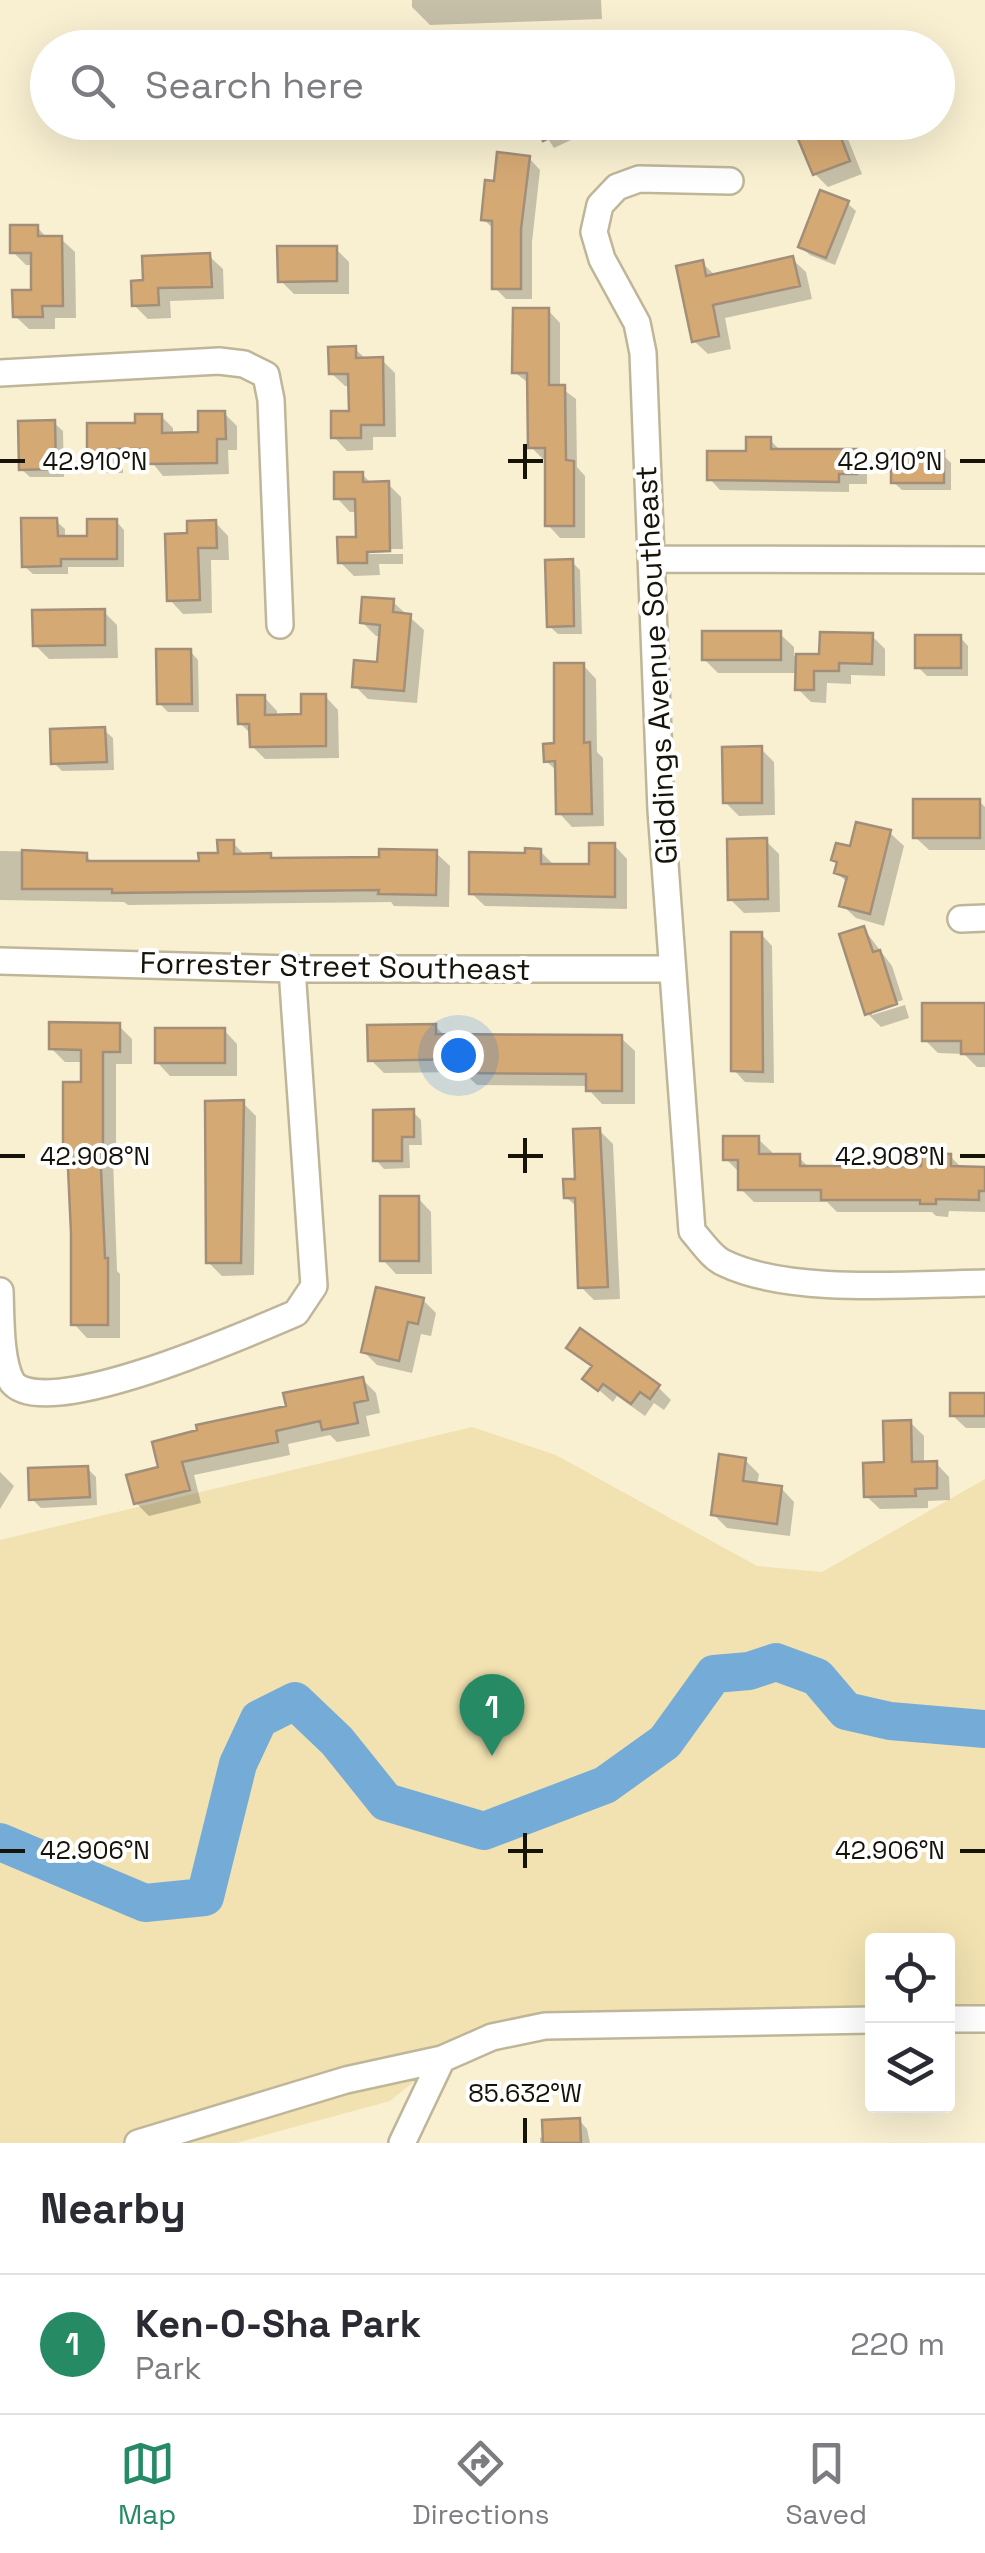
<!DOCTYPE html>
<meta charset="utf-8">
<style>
:root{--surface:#fff;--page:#f7f7f7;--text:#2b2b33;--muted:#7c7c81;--line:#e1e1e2;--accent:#268a65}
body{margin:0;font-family:"Space Grotesk",sans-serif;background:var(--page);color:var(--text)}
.controls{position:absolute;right:30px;bottom:30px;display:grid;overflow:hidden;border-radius:10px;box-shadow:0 10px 40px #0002}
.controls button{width:90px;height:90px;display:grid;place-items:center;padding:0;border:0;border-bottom:2px solid var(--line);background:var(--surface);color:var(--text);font:50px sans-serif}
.you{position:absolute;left:458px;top:1055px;width:35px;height:35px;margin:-25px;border:8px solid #fff;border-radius:50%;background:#1a73e8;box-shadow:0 0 0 15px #1a73e833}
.badge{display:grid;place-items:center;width:65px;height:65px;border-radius:50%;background:var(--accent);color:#fff;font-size:32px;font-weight:700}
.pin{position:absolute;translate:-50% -82px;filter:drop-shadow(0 2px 5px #0008)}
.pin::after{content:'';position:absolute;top:52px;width:35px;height:30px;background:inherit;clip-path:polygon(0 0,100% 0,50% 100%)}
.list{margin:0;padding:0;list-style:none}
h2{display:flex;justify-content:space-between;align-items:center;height:130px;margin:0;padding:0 40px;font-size:42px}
h2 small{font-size:32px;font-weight:400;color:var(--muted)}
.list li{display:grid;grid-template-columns:65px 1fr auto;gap:30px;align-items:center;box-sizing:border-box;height:140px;padding:0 40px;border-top:2px solid var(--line)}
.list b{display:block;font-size:38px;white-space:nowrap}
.list p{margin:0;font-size:32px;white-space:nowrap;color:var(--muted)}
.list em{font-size:32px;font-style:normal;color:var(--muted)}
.icon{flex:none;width:55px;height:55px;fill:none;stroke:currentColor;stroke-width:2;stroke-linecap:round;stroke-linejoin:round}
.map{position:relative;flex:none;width:985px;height:2143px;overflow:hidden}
.search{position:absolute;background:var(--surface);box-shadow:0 10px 40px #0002;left:30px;right:30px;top:30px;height:110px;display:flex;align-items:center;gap:25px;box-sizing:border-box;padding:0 35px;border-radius:55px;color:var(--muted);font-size:38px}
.sheet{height:270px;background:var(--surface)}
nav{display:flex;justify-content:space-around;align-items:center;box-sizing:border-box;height:140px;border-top:2px solid var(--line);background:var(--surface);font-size:28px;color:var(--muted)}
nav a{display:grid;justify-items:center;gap:5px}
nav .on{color:var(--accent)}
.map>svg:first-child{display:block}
.green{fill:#f2e2b1}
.shadow{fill:#0003}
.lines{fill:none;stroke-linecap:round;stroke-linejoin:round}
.river{stroke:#75acd7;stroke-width:38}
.building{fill:#d5a974;stroke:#a38f79;stroke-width:2.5}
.street-casing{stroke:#bfb69a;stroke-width:30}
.street{stroke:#fff;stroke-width:25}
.ticks{fill:none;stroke:#161308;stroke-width:4}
.labels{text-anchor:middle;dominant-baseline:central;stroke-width:8;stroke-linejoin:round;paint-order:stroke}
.street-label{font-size:30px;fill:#161308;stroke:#fff}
.ticks-label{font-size:25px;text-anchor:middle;fill:#161308;stroke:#fff;stroke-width:8;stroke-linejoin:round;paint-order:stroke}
</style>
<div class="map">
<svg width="985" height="2143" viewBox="0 0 985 2143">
<rect width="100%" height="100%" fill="#f9f0d2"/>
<path class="green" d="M472,1427L556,1455L757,1566L822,1572L985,1479V2006H948V1940H872V2007L661,2009L517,2016L453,2050L390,2101L236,2143H0V1540Z"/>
<path class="shadow" d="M412,0H601L602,19L430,25L412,7Z
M537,122H588L592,130L554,148Z
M812,122H837L844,129L862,174L828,187L815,174Z
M529,158L540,170L532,242V299H506L495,288V230L483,219L496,184Z
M847,203L856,211L835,265L810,255L801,247Z
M37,227L48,239H61L75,252L76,318H55V329H29L15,316L34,293V265H26L13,252Z
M336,249L349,262V294H294L280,280Z
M209,256L223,269L224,299L170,301L171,318L148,319L134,305L145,283Z
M792,259L806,272L812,299L725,318L731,349L708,354L694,341L702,263L716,276Z
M548,310L560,323V387L576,399L577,467L585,476V538H560L548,525V459H543L531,447L530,384L514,372Z
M355,349L367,360H382L395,373L396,437H373V450L347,451L334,437L352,414L351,386H345L331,373Z
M224,413L237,426V450H228L229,474L163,476L150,460H123V473H102L89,460L137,425L161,416L173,428V435L201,434Z
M54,423L63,431L64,477H30L21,469Z
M770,440L782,452H856L867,463V484H849V492L720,490L709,478Z
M942,454L951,463V490H902L893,482Z
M362,474L372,484H388L401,497L403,549H369V554H403V564H379L380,575L354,576L340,562L359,539L358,512H350L337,498Z
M56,521L65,529V539L89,538L116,521L124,530V567H68V574H33L24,566Z
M215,522L228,536L229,560H211L212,613L183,614L170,600L190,536Z
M572,562L580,570L582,634H558L549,626Z
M393,602L424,630L417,703L368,699L355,686L379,665L382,636H376L362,622Z
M104,612L117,625L118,658L49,659L35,645Z
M780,634L794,647V656H822L872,636L885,649V676L851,675V684L827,683L826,703L811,702L798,689V673H718L704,659Z
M960,637L968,646V676H927L918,667Z
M190,651L198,660L199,712H168L159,703Z
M583,665L596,679L597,752L603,758L604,826L572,827L559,813L558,772L546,761L557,746Z
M325,696L338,710L339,758L265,759L252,746V735L240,723L264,697L277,711V717L304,716Z
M104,730L113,738L114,770L62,771L54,763Z
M761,749L774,762L775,815L739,816L725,802Z
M979,801L985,807V850H929L915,837Z
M890,833L904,846L884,926L856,918L842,905L848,883L837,873L839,865L834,859Z
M766,841L779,854L780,912L744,913L730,899Z
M233,843L246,856L270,855L276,861L382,859L436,853L450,866L449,907L394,906L391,902L128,905L124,902L0,900V851L65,852L86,856L94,864H201L220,855Z
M614,845L627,859V909L485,906L471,893L528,856L540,851L555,866H592Z
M863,928L892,966L903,1000L872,1010V1015L905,1005L909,1018L881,1027L867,1013Z
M761,934L772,946L774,1083L745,1082L734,1070Z
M985,1005V1067H977L964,1054L938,1053L925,1040Z
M119,1026L132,1039V1064H116V1159H113L117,1271L120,1274V1338H87L74,1324L83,1062H65L51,1048Z
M435,1026L445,1036L621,1038L635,1051V1104H602L589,1090V1086L477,1085L463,1072L384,1073L371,1060Z
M224,1030L237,1044V1076H170L157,1062Z
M243,1103L256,1116L254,1275L222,1276L208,1262Z
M413,1112L421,1120L422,1145H409L410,1168L384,1169L376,1160Z
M599,1130L613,1144L620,1299L594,1300L581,1287L578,1208L566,1197L577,1182Z
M758,1139L772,1152V1157H798L810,1168H923L950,1156L963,1169L985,1170V1212L949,1211L948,1217L936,1216L932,1212H837L827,1202H754L740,1188V1173L726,1159Z
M418,1198L431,1212L432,1274H396L383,1260Z
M423,1300L436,1313L431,1336L421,1334L412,1373L377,1365L364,1352Z
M569,1347L658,1387L671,1400L664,1410L654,1403L645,1416L617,1396L613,1402L586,1379L593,1368Z
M363,1380L376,1393L380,1413L366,1416L370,1436L337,1442L330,1435L288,1444L290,1455L194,1475L201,1503L149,1516L136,1503L161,1469Z
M985,1396V1428H966L952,1415Z
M910,1422L924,1436V1464L936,1463L949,1477L950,1500L928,1501V1508L880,1509L866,1496Z
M745,1460L759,1474L757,1485L781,1488L794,1502L790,1536L727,1528L713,1514Z
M87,1468L96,1477L97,1505L41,1508L32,1499Z
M0,1472L14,1486L0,1509Z
M579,2120L587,2129L590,2143H540V2138Z"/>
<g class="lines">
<path class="river" d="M0,1842L145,1903L205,1897L238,1764L259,1719L295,1701L337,1741L386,1802L484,1831L605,1785L665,1742L714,1674L749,1671L776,1662L817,1677L846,1711L890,1721L985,1729"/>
</g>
<path class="building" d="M534,122H581L543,141Z
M805,122H835L850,161L813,175L793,127Z
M497,152L530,156L521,229V289H492V221L481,220L485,180L494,181Z
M820,190L849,201L826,258L798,247Z
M10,225H38V236H62L63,306H42L43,317H13L12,290H31V253H10Z
M277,246H337V281L278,282Z
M210,253L212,287L158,288L159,305L132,306L131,281L143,280L142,256Z
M793,256L800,286L713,305L719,336L692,342L676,266L703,260L706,276Z
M513,308H549V385H565L566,460L574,461V526H545V448H528L527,373H512Z
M356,346V358L383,357L384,425H361V438H331V411H349L348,374H329L328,347Z
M198,411H225L226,439H217V463L148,464L147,449H112V461H87V423H135V414H162V433L198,432Z
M55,420L56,469L19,470L18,421Z
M746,437H771V449H857V474H839V482L707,480V451H746Z
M891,451H944V483H891Z
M334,472H363V482L389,481L390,551L367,552V563H338L337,537H356L355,499H334Z
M21,518H57L58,536H87V519H117V559H61V566L22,567Z
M216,520L217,548H198L200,600L167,601L165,534L187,533V521Z
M573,559L574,626L547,627L545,560Z
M362,597L394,599L393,612L411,614L404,691L352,687L354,660L377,662L380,625L360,623Z
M105,609V645L33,646L32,610Z
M702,631H781V660H702Z
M820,632L873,633L872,664L839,663V671H814V690H795L796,654H819Z
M915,635H961V668H915Z
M156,649H191L192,704H157Z
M554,663H584V743L590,742L592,814H556L555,761L544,762L543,744L554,743Z
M301,694H326V746L250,747L249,724H238L237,695H265V715L301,714Z
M105,727L107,762L51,764L50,729Z
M762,746V803H723L722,747Z
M913,799H980V838H913Z
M856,822L891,830L870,914L839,906L847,877L834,873L837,862L831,860L836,843L850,846Z
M767,838L768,899L728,900L727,839Z
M217,840H234V854L271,853V858L379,857V849L437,850L436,895L378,894L379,890L112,893V889H22V850L87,853V861H199L198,853H218Z
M589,843H615V897L469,894V852L525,853V848L541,849V864H589Z
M864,926L873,952L880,950L897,1004L865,1015L839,934Z
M731,932H762L763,1072L731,1071Z
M922,1003H985V1054H961V1041H922Z
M49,1022L120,1023V1052H103V1147H100L105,1258H108V1325H71V1233L67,1147H63V1082H81V1050L49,1049Z
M436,1024V1034L622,1035V1091H586V1074L461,1073V1059L368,1061L367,1025Z
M155,1028H225V1063H155Z
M244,1100L241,1263H206L205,1101Z
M414,1109V1137H402V1161H373V1110Z
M600,1128L608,1287L578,1288L575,1198H564L563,1179H575L573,1129Z
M723,1136H759V1154H800V1166H921L922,1153L951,1154V1166L985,1167V1191H979V1200L936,1199V1204H920V1200H821V1190H738V1160H723Z
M380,1196H419V1261H380Z
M376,1287L424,1298L418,1324L408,1322L399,1361L361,1352Z
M580,1328L660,1385L650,1399L640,1392L631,1404L603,1384L598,1391L582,1379L592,1366L566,1348Z
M363,1377L368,1400L354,1403L358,1423L322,1430L320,1421L276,1431L278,1442L182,1462L190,1490L134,1504L126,1475L158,1467L152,1442L197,1430L196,1425L286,1406L283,1393Z
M950,1393H985V1416H950Z
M911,1420L912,1462L937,1461V1488L915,1489L916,1496L864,1497L863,1463L884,1462L883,1421Z
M719,1454L746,1458L743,1481L782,1486L777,1524L711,1515Z
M88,1466L90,1497L29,1500L28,1468Z
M580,2118L581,2143H543L542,2120Z"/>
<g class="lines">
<defs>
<path id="street" d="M730,181L639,179L617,187L600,205L594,232L602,259L637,323L643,353L661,810L692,1231C701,1241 712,1258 724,1263C790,1295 911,1284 985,1283
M0,373L219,361L244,364L266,375L271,400L280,625
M652,559L985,560
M961,919L985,918
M0,961L292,969H671
M0,1291C1,1317 0,1361 12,1382C45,1424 251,1332 296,1313L314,1286L292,969
M948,2019H985
M138,2143L346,2080L442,2059L492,2037L545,2026L872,2020
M402,2143L442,2059"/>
</defs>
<use href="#street" class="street-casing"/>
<use href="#street" class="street"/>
</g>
<path class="ticks" d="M525,444V479M0,461H25M508,461H543M960,461H985M525,1138V1173M0,1156H25M508,1156H543M960,1156H985M525,1833V1868M0,1851H25M508,1851H543M960,1851H985M525,2118V2143"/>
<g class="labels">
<g class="street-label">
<text transform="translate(656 665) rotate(-93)">Giddings Avenue Southeast</text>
<text transform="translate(335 966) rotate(1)">Forrester Street Southeast</text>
</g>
</g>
<g class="ticks-label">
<text x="95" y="470">42.910°N</text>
<text x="890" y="470">42.910°N</text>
<text x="95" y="1165">42.908°N</text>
<text x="890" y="1165">42.908°N</text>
<text x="95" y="1859">42.906°N</text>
<text x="890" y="1859">42.906°N</text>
<text x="525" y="2102">85.632°W</text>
</g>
</svg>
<div class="controls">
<button><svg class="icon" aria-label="locate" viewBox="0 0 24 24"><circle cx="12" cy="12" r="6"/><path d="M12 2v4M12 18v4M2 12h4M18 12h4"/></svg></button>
<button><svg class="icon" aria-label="layers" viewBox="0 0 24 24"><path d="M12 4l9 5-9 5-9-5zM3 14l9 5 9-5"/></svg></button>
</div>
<div class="you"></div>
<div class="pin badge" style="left:492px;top:1756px">1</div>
<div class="search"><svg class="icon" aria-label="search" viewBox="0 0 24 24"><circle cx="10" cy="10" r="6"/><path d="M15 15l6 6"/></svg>Search here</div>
</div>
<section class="sheet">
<h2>Nearby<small></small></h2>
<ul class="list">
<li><span class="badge">1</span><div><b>Ken-O-Sha Park</b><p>Park</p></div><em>220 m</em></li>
</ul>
</section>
<nav>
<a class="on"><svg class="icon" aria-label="map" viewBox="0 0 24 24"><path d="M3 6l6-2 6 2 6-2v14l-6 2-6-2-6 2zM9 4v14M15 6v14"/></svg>Map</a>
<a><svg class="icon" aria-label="directions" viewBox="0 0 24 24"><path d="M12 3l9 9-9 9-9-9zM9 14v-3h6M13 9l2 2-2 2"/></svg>Directions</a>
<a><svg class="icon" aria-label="saved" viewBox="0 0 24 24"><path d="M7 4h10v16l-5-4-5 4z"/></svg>Saved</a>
</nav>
